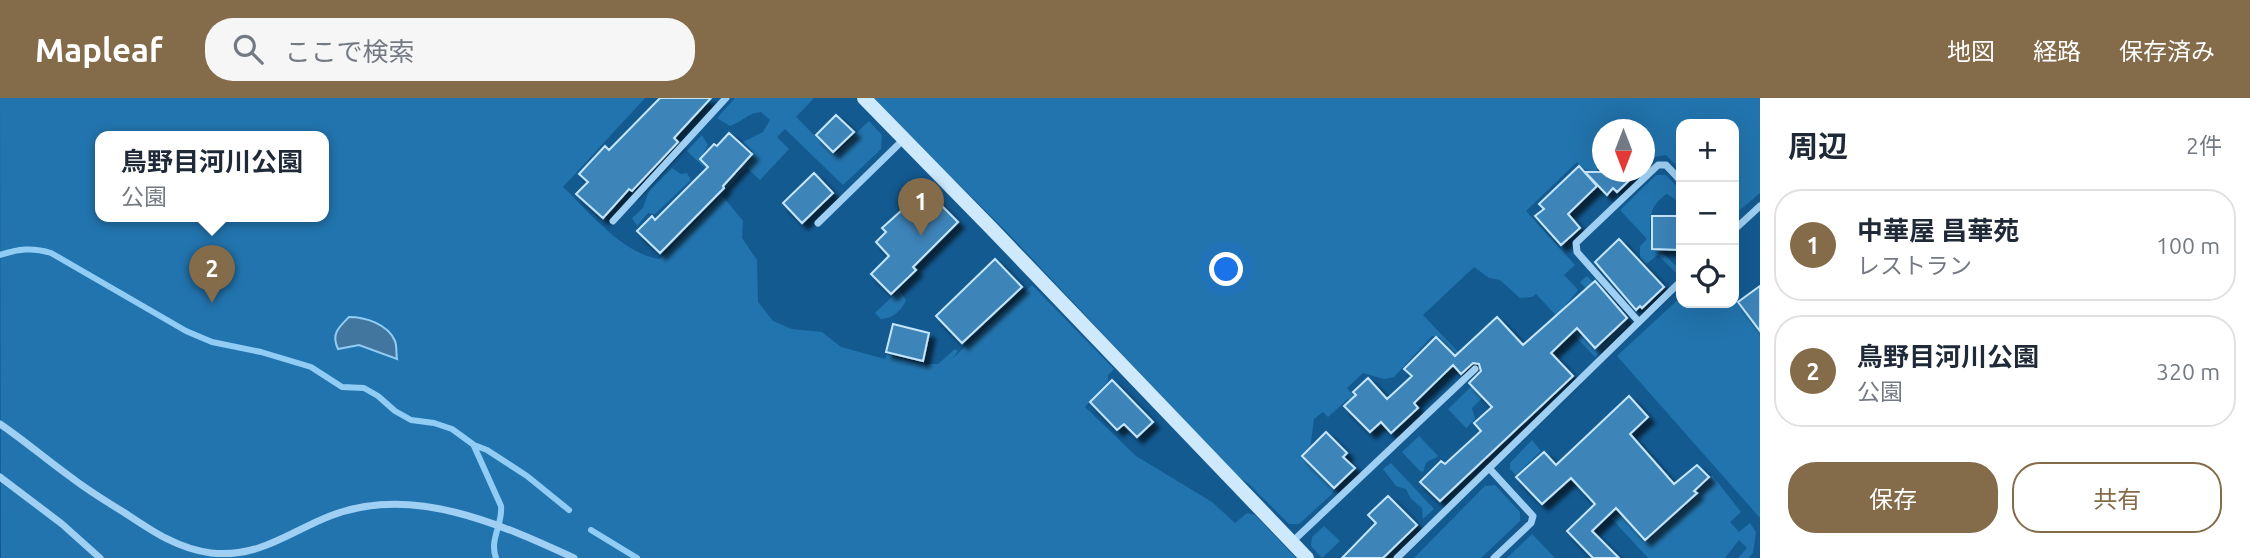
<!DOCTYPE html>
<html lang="ja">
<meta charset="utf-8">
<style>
:root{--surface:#fff;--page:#f6f6f7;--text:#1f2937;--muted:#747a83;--line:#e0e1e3;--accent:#846b49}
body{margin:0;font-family:Ubuntu,"Noto Sans JP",sans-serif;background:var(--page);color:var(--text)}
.controls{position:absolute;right:21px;top:21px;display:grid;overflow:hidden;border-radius:14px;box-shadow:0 7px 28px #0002}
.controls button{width:63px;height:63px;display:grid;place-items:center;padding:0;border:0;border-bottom:2px solid var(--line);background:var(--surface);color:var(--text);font:35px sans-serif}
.compass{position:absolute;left:1592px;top:21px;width:63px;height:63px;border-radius:50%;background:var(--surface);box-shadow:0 7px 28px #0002;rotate:180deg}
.you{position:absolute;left:1227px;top:172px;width:24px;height:24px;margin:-18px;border:5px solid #fff;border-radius:50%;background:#1a73e8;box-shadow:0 0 0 10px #1a73e833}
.badge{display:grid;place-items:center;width:46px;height:46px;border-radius:50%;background:var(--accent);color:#fff;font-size:23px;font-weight:700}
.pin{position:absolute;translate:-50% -58px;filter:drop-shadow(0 2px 4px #0008)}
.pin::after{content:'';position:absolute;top:37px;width:24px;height:21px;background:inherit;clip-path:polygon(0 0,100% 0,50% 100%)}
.popup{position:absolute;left:95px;top:33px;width:234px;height:91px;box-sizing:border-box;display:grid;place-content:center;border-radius:14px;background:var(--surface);filter:drop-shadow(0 2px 5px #0005);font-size:23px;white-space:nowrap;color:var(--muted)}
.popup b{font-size:26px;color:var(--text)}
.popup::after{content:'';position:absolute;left:50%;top:100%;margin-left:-14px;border:14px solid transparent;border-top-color:var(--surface)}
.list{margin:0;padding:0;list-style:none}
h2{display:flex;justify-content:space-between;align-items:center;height:91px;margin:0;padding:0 28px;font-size:30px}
h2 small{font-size:23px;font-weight:400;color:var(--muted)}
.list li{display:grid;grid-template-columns:46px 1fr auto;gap:21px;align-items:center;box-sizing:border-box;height:112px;margin:0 14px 14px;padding:0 14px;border:2px solid var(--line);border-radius:28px}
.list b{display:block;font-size:26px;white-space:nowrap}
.list p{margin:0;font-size:23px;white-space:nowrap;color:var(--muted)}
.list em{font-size:23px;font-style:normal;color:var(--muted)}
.actions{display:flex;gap:14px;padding:21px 28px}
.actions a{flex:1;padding:16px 0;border:2px solid var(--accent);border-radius:28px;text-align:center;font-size:24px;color:var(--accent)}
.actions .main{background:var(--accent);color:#fff}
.icon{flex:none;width:38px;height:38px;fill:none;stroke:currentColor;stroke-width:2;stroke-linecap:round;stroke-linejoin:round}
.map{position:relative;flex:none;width:1760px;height:460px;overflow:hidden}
header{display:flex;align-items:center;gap:42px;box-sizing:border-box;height:98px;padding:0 35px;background:var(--accent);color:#fff}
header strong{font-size:33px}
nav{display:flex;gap:38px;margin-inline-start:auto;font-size:24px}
.search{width:490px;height:63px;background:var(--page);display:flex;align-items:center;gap:18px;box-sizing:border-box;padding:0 24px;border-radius:28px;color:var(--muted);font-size:26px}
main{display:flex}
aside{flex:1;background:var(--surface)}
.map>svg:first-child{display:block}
.green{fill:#2274ae;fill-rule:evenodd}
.water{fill:#43769e;stroke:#91ccf5;stroke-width:2}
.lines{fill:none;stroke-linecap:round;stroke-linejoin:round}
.stream{stroke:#91ccf5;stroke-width:6}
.building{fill:#3c84b9;stroke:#c6e6fc;stroke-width:2;filter:url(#shadow)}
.street{stroke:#9fcff2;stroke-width:7}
.secondary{stroke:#cee8fc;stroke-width:14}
</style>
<header>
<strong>Mapleaf</strong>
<div class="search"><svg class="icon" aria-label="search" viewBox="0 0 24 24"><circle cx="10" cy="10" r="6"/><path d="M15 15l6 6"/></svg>ここで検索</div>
<nav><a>地図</a><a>経路</a><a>保存済み</a></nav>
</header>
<main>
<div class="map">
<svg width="1760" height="460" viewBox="0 0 1760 460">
<defs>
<filter id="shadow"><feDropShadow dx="6" dy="6" stdDeviation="2" flood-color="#0009"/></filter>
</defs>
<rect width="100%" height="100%" fill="#135a91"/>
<path class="green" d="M0,0H645L563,89C590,114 622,156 660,161L722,97L743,123L742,140L757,162L758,204L773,223L792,231L822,234L841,249L885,261L887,257L922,266H938L955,251L958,253L953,260L1032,187L1114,271L1108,277V283L1085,309L1136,358L1212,404L1235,425L1247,415L1255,417L1296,460H1ZM100,39H324V119H100Z
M735,0H814L796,19L834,57L869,23L882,37L881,51L843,87L785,31L777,39L789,51L760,82L747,70L727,91L687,53L702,37L708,47L700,61L726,85L752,59V53L743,44L763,34L770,22L761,14C748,15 742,24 730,28L717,20Z
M872,0H1760V95L1734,117V26H1681V72L1666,57L1654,59L1648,63L1645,62L1644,32L1630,31L1632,29L1626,22L1619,28L1622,31L1602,32V67L1591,78L1577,64L1526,113L1575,167L1564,177L1578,192L1561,213L1593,249C1602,249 1616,235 1619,226L1580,184L1587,178L1627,220L1626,229L1595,259L1536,196L1532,199L1520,200L1500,182L1489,180L1474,169L1423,217L1462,258L1458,260L1439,239L1432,238L1394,279L1384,281L1363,275L1347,290L1377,324L1373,325L1348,301L1328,319L1323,314L1314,321L1309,358L1334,391L1332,396L1299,426H1289L1249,386L1235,376L1007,134Z
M672,70L681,76L687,75L691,82L655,116L648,115L637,128L632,120L643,110L649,93Z
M1656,77H1666L1681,93V105L1667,96C1648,108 1650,122 1650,142L1680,172L1676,175L1658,157L1646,166L1640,160V148L1647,141L1620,112Z
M899,192L906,202C901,213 894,220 881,221L875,215Z
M1681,199V205H1734V201L1755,227L1760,224V420L1617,258Z
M1472,288L1483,299L1472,310L1475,321L1466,330L1448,311Z
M1419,338L1438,358C1430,364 1425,361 1424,373L1421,374L1402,354Z
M1532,342L1541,353L1516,377L1510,371V365Z
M1391,365L1434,411L1423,421L1422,410L1411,401L1406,391L1396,388L1383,371Z
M1712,377L1741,414L1730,424L1739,434L1750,425L1756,434L1753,455L1748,460H1738L1747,450L1739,442L1725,460H1648L1612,421L1633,403L1626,421L1645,444L1697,398L1695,393Z
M1495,387L1520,414V423L1481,460H1414L1485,388Z
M1324,428L1340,443L1322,460L1311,448L1312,439Z
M1532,436L1555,460H1507Z"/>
<path class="water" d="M349,219C365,219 388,226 395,243C397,248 396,256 397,261L359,247L338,251C331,236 338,230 349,219Z"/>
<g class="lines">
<path class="stream" d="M0,157C18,151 32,149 51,155L186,233L212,244L261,254L311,269L342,289L364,290L378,298L395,313L411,322L434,325L452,331L474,347L487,352L527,378L569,412
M474,348L501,408C503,427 489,441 496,460
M591,432L637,460"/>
</g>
<path class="building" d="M660,0H711L674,40L678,44L632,93L629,91L603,120L576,96L588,84L579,76L605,48L609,52Z
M836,17L854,34L833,54L816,37Z
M729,35L752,56L723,88L724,90L660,155L637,133L652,118L655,122L708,69L700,61L714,46L717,48Z
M1579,68L1597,88L1568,116L1580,130L1561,147L1535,118L1544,111L1539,106Z
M1585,74H1638L1617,94L1613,90L1607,97Z
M814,75L833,95L802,125L783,105Z
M934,100L958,124L913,169L916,172L891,196L871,176L889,158L876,144L886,134L882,130L902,112L912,122Z
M1652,118H1681V152L1652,151Z
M1619,141L1664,189L1642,210L1640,208L1636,212L1595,164Z
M995,161L1022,189L962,245L936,218Z
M1595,183L1627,220L1595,250L1577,230L1551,255L1573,278L1440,403L1420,384L1441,363L1445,366L1481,333L1474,325L1492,309L1469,285L1481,273L1479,266L1473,265L1461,276L1453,267L1414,305L1418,310L1391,335L1381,324L1370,334L1344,308L1356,297L1353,294L1368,280L1387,301L1412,278L1404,271L1436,239L1455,258L1497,219L1523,247Z
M1760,188V233L1738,204Z
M893,226L929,235L923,263L886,254Z
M1112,282L1153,324L1137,339L1124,326L1117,332L1090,304Z
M1629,298L1648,319L1630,336L1674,386L1697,367L1709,379L1694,393L1697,395L1645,442L1616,410L1592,433L1619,460H1593L1567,433L1595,406L1571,380L1542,406L1516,379L1544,354L1556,367Z
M1326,334L1347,355L1343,359L1355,370L1334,390L1302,358Z
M1388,398L1417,427L1383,460H1342L1376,425L1368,417Z"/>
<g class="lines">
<path class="street" d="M613,123L726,0
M818,125L904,41
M1734,132L1760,108
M1639,224L1577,154L1576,145L1658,67H1666L1681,83
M0,326C25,343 48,363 72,380C89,393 107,404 125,415C152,433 178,451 211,455C260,460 289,434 330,418C412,386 500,426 574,460
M1489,370L1533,418L1531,425L1494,460
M0,379L62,426L100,460
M1292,444L1475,271
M1397,460L1681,183"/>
<path class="secondary" d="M864,0L993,132L1307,460"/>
</g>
</svg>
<div class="controls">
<button>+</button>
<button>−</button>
<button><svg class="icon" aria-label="locate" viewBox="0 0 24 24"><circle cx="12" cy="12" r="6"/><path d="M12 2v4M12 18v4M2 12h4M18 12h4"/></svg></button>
</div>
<svg class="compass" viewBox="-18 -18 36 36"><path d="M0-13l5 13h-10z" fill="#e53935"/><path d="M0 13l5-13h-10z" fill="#747a83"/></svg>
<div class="you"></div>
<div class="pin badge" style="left:921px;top:138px">1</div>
<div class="pin badge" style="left:212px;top:205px">2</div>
<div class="popup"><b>鳥野目河川公園</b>公園</div>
</div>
<aside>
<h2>周辺<small>2件</small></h2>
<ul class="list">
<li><span class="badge">1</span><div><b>中華屋 昌華苑</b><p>レストラン</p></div><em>100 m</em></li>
<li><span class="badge">2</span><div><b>鳥野目河川公園</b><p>公園</p></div><em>320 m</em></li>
</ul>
<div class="actions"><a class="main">保存</a><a>共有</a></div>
</aside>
</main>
